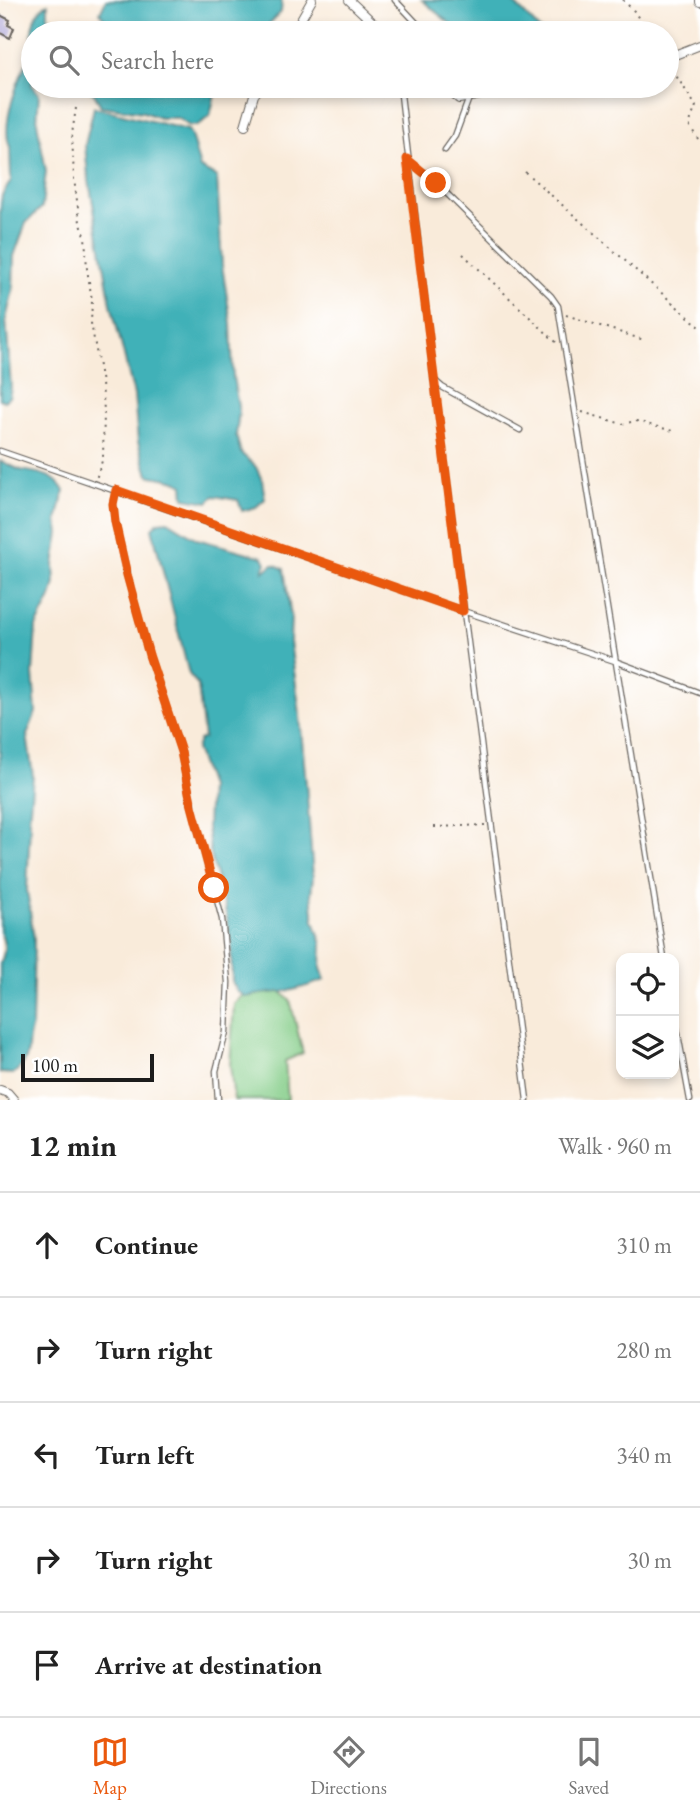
<!DOCTYPE html>
<meta charset="utf-8">
<style>
:root{--surface:#fff;--page:#f6f6f6;--text:#222;--muted:#767676;--line:#e0e0e0;--accent:#ea580c}
body{margin:0;font-family:"EB Garamond",serif;background:var(--page);color:var(--text)}
.controls{position:absolute;right:21px;bottom:21px;display:grid;overflow:hidden;border-radius:14px;box-shadow:0 4px 10px #0003}
.controls button{width:63px;height:63px;display:grid;place-items:center;padding:0;border:0;border-bottom:2px solid var(--line);background:var(--surface);color:var(--text);font:35px sans-serif}
.scale{position:absolute;left:21px;bottom:18px;width:133px;box-sizing:border-box;padding-left:7px;border:4px solid #1c1c1c;border-top:0;font-size:19px;line-height:24px;white-space:nowrap;color:#1c1c1c;-webkit-text-stroke:5px #fff;paint-order:stroke}
.stop{position:absolute;width:21px;height:21px;margin:-16px;border:5px solid #ea580c;border-radius:50%;background:#fff}
.stop.end{background:#ea580c;border-color:#fff;box-shadow:0 2px 7px #0008}
.list{margin:0;padding:0;list-style:none}
h2{display:flex;justify-content:space-between;align-items:center;height:91px;margin:0;padding:0 28px;font-size:30px}
h2 small{font-size:23px;font-weight:400;color:var(--muted)}
.list li{display:grid;grid-template-columns:46px 1fr auto;gap:21px;align-items:center;box-sizing:border-box;height:105px;padding:0 28px;border-top:2px solid var(--line)}
.list b{display:block;font-size:26px;white-space:nowrap}
.list em{font-size:23px;font-style:normal;color:var(--muted)}
.icon{flex:none;width:38px;height:38px;fill:none;stroke:currentColor;stroke-width:2;stroke-linecap:round;stroke-linejoin:round}
.map{position:relative;flex:none;width:700px;height:1100px;overflow:hidden}
.search{position:absolute;background:var(--surface);box-shadow:0 4px 10px #0003;left:21px;right:21px;top:21px;height:77px;display:flex;align-items:center;gap:18px;box-sizing:border-box;padding:0 24px;border-radius:38px;color:var(--muted);font-size:26px}
.sheet{height:616px;background:var(--surface)}
nav{display:flex;justify-content:space-around;align-items:center;box-sizing:border-box;height:98px;border-top:2px solid var(--line);background:var(--surface);font-size:19px;color:var(--muted)}
nav a{display:grid;justify-items:center;gap:4px}
nav .on{color:var(--accent)}
.map>svg:first-child{display:block}
.green{fill:#86ce8a;stroke:#517553;stroke-width:2}
.water{fill:#41b1b8;stroke:#2e666a;stroke-width:2}
.building{fill:#b3abd9}
.lines{fill:none;stroke-linecap:round;stroke-linejoin:round}
.service-casing{stroke:#69645e;stroke-width:7}
.minor-casing{stroke:#69645e;stroke-width:10}
.path{stroke:#69645e;stroke-width:2;stroke-dasharray:2 5;stroke-linecap:butt}
.service{stroke:#fff;stroke-width:4.5}
.minor{stroke:#fff;stroke-width:8}
.route{stroke:#ea580c;stroke-width:9}
</style>
<div class="map">
<svg width="700" height="1100" viewBox="0 0 700 1100">
<rect width="100%" height="100%" fill="#fff"/>
<filter id="ink" filterUnits="userSpaceOnUse"><feTurbulence type="fractalNoise" baseFrequency=".0143" numOctaves="2"/><feDisplacementMap in="SourceGraphic" scale="14" xChannelSelector="R" yChannelSelector="G"/><feConvolveMatrix kernelMatrix="1 2 1 2 8 2 1 2 1" color-interpolation-filters="sRGB"/></filter>
<filter id="wash" filterUnits="userSpaceOnUse"><feTurbulence type="fractalNoise" baseFrequency=".00686" numOctaves="4" result="noise"/><feDisplacementMap in="SourceGraphic" scale="28" xChannelSelector="R" yChannelSelector="G"/><feGaussianBlur stdDeviation="1.57" result="paint"/><feColorMatrix in="noise" values="0 0 0 0 0 0 0 0 0 0 0 0 0 0 0 0 0 1.4 0 .05"/><feComposite in="paint" operator="in"/></filter>
<g filter="url(#wash)">
<rect width="100%" height="100%" fill="#f9ebda"/>
<path class="green" d="M280,991L290,1000L303,1053L285,1061L288,1100H234L230,1065L234,1004L242,996Z"/>
<path class="water" d="M106,0H281L282,1L281,12L260,33H162C139,21 120,50 100,12Z
M422,0H511L543,33H461Z
M48,4V17L54,22L57,33H33V38C30,26 36,9 48,4Z
M33,51L32,85L39,94L37,122L46,171L42,207L26,223L14,256L13,290L6,319L11,388L9,397L4,401L0,399V213L2,195L11,181L10,147C0,123 20,73 33,51Z
M84,86H212L215,94L210,116L197,126H189L177,118H160L143,112L101,106L94,94Z
M94,107L188,130L191,135L200,168L217,177L222,265L231,323L233,377L239,412L236,435L241,453L256,467L262,480L265,499L256,507L242,511L238,500L214,496L208,502L184,498L183,485C172,477 161,479 148,475L138,442L134,395L111,304L88,176L85,145Z
M0,461C7,463 14,468 21,470C38,473 55,474 64,491L57,521L59,533L54,565L55,583L51,598L36,627L33,674L36,712L27,735L33,776L29,820L30,825L27,890L34,939L32,1026C23,1049 36,1055 13,1074L0,1073V964C6,952 5,943 0,931V688L3,653L0,635Z
M168,521L197,539L263,557L266,563L262,573L273,564L284,569L291,617L290,642L299,706L307,795L313,877L311,894L314,921L322,944L321,968L325,980C311,985 295,991 280,992C268,993 258,994 246,997L237,991L232,982L231,944L225,908L211,857L207,828L209,787L196,749L199,740L204,738L198,685L189,674L152,528L158,522Z"/>
<g id="blocks">
<path class="building" d="M0,15L10,20L8,25L14,28L10,38L0,33Z"/>
</g>
</g>
<g filter="url(#ink)">
<use href="#blocks" fill-opacity="0" stroke="#69645e" stroke-width="2"/>
<g class="lines">
<defs>
<path id="service" d="M395,0L426,33
M400,86L434,379L527,1100
M445,150L455,136L469,98
M408,160L436,183L551,296L558,306L664,958
M434,380L442,387L520,430
M0,451L463,611L615,661L700,693
M116,490L113,504L115,522L127,575L149,655L181,752L191,802L222,919L228,982L226,1032L216,1071L218,1100
M674,1013L690,1100"/>
<path id="minor" d="M349,0L384,33
M700,0V2
M293,33L312,0
M667,58L700,45
M443,86L459,99L530,86
M245,126L254,95L261,86
M0,1090L8,1093L14,1100"/>
</defs>
<use href="#service" class="service-casing"/>
<use href="#minor" class="minor-casing"/>
<path class="path" d="M623,0L634,11L648,33
M669,65L696,106L689,125L700,142
M76,108L72,134L74,179L80,222L85,235L87,269L92,300L91,323L102,383L104,411L103,458L96,479
M525,172L700,327
M463,254L556,342
M566,315L644,340
M582,412L622,424L636,421L673,431
M434,827L486,825"/>
<use href="#service" class="service"/>
<use href="#minor" class="minor"/>
</g>
</g>
<g class="lines" filter="url(#ink)">
<path class="route" d="M214,888L191,802L181,752L149,655L127,575L115,522L113,504L116,490L463,611L407,159L436,183"/>
</g>
</svg>
<div class="controls">
<button><svg class="icon" aria-label="locate" viewBox="0 0 24 24"><circle cx="12" cy="12" r="6"/><path d="M12 2v4M12 18v4M2 12h4M18 12h4"/></svg></button>
<button><svg class="icon" aria-label="layers" viewBox="0 0 24 24"><path d="M12 4l9 5-9 5-9-5zM3 14l9 5 9-5"/></svg></button>
</div>
<div class="scale">100 m</div>
<div class="stop" style="left:214px;top:888px"></div>
<div class="stop end" style="left:436px;top:183px"></div>
<div class="search"><svg class="icon" aria-label="search" viewBox="0 0 24 24"><circle cx="10" cy="10" r="6"/><path d="M15 15l6 6"/></svg>Search here</div>
</div>
<section class="sheet">
<h2>12 min<small>Walk · 960 m</small></h2>
<ul class="list">
<li><svg class="icon" aria-label="ahead" viewBox="0 0 24 24"><path d="M12 20V5M6 11l6-6 6 6"/></svg><div><b>Continue</b></div><em>310 m</em></li>
<li><svg class="icon" aria-label="right" viewBox="0 0 24 24"><path d="M7 20v-9h11M14 6l5 5-5 5"/></svg><div><b>Turn right</b></div><em>280 m</em></li>
<li><svg class="icon" aria-label="left" viewBox="0 0 24 24"><path d="M17 20v-9H6M10 6l-5 5 5 5"/></svg><div><b>Turn left</b></div><em>340 m</em></li>
<li><svg class="icon" aria-label="right" viewBox="0 0 24 24"><path d="M7 20v-9h11M14 6l5 5-5 5"/></svg><div><b>Turn right</b></div><em>30 m</em></li>
<li><svg class="icon" aria-label="arrive" viewBox="0 0 24 24"><path d="M6 21V4h12l-3 4 3 4H6"/></svg><div><b>Arrive at destination</b></div></li>
</ul>
</section>
<nav>
<a class="on"><svg class="icon" aria-label="map" viewBox="0 0 24 24"><path d="M3 6l6-2 6 2 6-2v14l-6 2-6-2-6 2zM9 4v14M15 6v14"/></svg>Map</a>
<a><svg class="icon" aria-label="directions" viewBox="0 0 24 24"><path d="M12 3l9 9-9 9-9-9zM9 14v-3h6M13 9l2 2-2 2"/></svg>Directions</a>
<a><svg class="icon" aria-label="saved" viewBox="0 0 24 24"><path d="M7 4h10v16l-5-4-5 4z"/></svg>Saved</a>
</nav>
